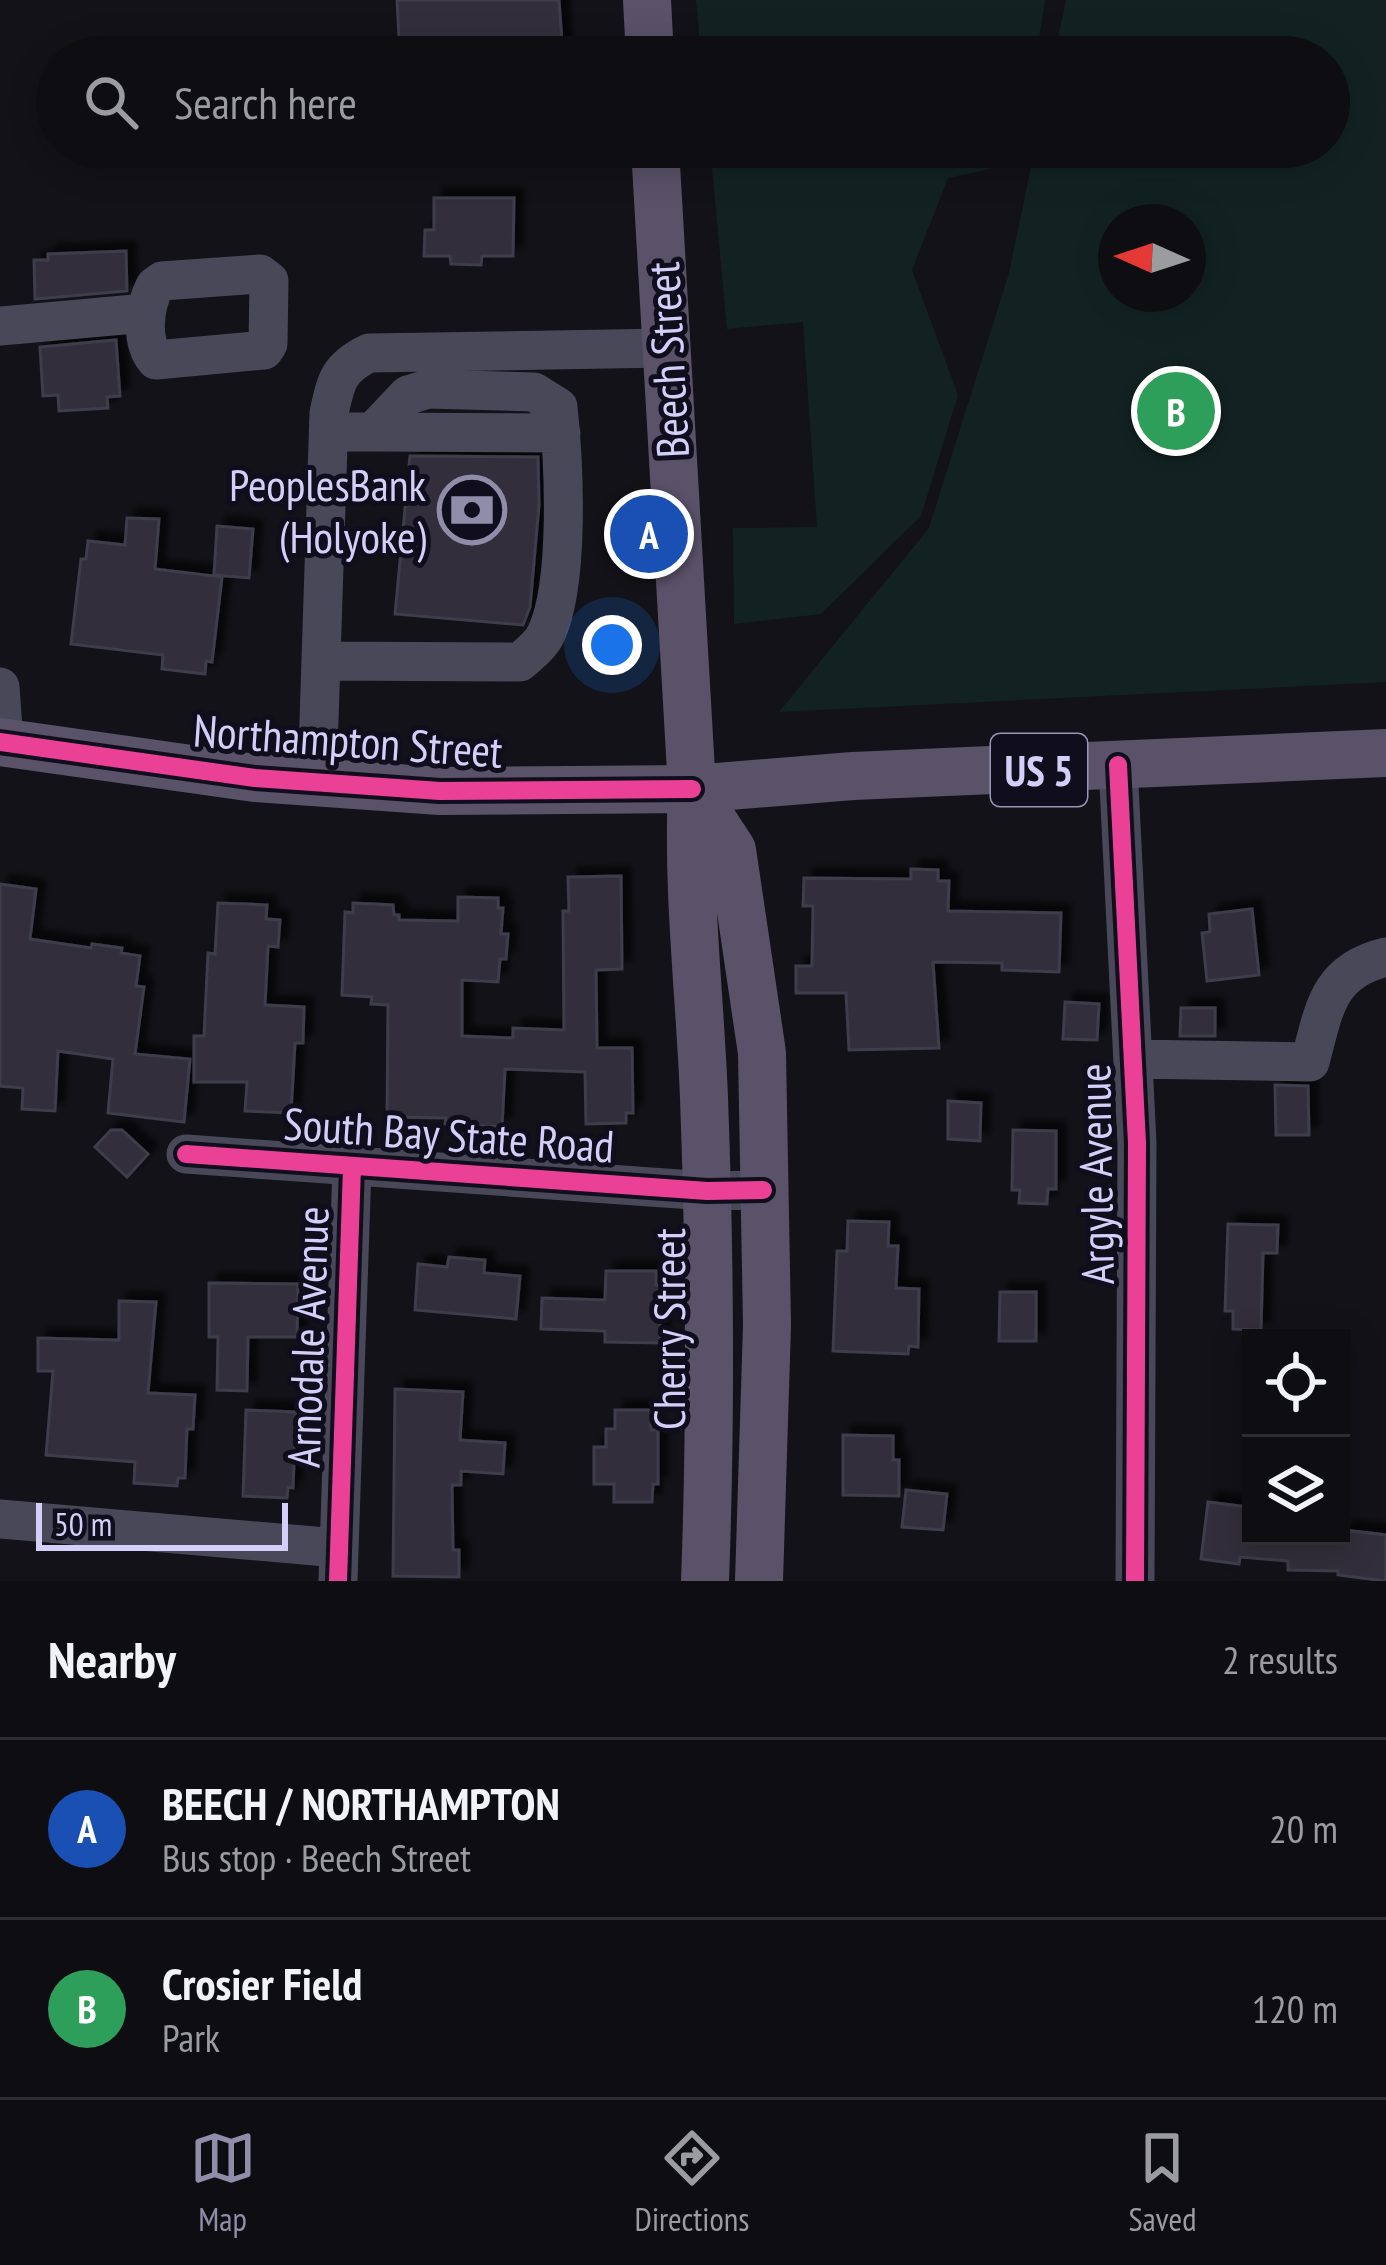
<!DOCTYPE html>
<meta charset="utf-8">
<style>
:root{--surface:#0e0e12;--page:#1c1c20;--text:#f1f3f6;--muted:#9b9c9f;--line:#2e2e32;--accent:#8f8daa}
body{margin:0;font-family:"PT Sans Narrow",sans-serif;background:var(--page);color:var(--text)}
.controls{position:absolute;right:36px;bottom:36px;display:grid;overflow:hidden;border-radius:0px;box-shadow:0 6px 30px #0003}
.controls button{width:108px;height:108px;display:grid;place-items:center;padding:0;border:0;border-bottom:3px solid var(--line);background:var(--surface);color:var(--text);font:60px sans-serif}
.compass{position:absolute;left:1098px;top:204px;width:108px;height:108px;border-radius:50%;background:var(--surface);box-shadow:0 6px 30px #0003;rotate:273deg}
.scale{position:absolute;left:36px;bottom:30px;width:252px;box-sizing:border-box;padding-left:12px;border:6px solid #d3cff8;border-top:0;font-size:33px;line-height:42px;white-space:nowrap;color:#d3cff8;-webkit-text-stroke:9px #100e1c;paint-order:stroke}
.you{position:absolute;left:612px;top:645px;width:42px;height:42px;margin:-30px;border:9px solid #fff;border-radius:50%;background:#1a73e8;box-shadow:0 0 0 18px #1a73e833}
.badge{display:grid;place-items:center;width:78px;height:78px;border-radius:50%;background:var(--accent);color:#fff;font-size:39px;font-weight:700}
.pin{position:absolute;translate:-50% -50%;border:6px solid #fff;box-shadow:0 3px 12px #0006}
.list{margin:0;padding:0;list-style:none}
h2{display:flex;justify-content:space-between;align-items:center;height:156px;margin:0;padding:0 48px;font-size:51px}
h2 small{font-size:39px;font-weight:400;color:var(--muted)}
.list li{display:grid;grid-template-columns:78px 1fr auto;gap:36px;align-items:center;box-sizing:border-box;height:180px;padding:0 48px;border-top:3px solid var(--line)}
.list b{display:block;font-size:45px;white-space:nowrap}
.list p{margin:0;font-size:39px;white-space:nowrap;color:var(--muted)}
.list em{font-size:39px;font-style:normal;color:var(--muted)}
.icon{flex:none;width:66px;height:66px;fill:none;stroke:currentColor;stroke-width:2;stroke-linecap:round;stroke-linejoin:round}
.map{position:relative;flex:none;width:1386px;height:1581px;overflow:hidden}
.search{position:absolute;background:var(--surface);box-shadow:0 6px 30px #0003;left:36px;right:36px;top:36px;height:132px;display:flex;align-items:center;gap:30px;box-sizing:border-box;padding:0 42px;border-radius:66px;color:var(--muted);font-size:45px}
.sheet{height:516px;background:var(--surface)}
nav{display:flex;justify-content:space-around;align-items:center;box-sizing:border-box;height:168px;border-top:3px solid var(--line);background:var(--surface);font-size:33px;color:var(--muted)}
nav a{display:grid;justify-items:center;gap:6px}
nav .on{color:var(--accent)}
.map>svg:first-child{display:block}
.green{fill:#122222;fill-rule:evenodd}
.building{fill:#302f3b;stroke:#3e3c4b;stroke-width:3;filter:url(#shadow)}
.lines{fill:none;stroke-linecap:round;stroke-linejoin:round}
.minor{stroke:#484858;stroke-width:39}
.major{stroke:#5a5269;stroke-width:48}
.cycleway-casing{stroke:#100e1c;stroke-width:26}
.cycleway{stroke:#ea4096;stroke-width:18}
.labels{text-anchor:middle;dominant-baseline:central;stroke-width:10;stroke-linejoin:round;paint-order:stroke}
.shield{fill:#100e1c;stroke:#9895b6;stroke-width:3}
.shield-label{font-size:42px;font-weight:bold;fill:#d3cff8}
.street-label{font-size:45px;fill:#d3cff8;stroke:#100e1c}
.poi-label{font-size:45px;fill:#d3cff8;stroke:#100e1c;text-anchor:end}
</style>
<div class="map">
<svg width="1386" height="1581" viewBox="0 0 1386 1581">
<defs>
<filter id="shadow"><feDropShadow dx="9" dy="-9" stdDeviation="3" flood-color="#0009"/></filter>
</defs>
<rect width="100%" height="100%" fill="#121218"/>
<path class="green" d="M696,0H1045L1036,57H701Z
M1066,0H1386V682L779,712L929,528L1009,273L1035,147H1329V57H1054ZM1188,222V294H1116V222Z
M710,147H1021L1018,163L948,178L912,270L958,395L921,516L821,614L734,624L733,528L817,527L803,322L727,329Z"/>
<path class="building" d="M397,0H559L563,57H400Z
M434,198H514L513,256H482L481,265L451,264L450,256H424L425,230H434Z
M126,251L127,291L35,299L34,260H48V254Z
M116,340L120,396L107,397L108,408L59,411L58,395L43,396L40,347Z
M410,456L538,457L539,505L530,607L523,625L395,614Z
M127,518L159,519L155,569L222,577L212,662L206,661L205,674L162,669L163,655L71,644L81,559H86L88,541L125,545Z
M217,526L253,529L249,578L214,575Z
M911,869L938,870V881H949L948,911L1061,913L1059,972L1002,970V963L933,962L939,1048L849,1050L846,993H796V966H812L813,906H803L804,878L911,879Z
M621,876L622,969L596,970L597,1048H632L633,1113H626V1123L586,1124L585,1072L505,1069L502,1127L445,1124L446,1118L387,1117L388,1005L371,1004L372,997L342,995L345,912L353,913V903L393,905L394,915H399V920L458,921V897L498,898V908H503L501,934H508L506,959H500L498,982L462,980V1036L513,1038V1028L564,1030L563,911H569L568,877Z
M0,884L36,889L30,939L91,948L92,944L122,948L121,953L140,956L136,986L144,987L135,1054L190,1059L184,1122L108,1113L113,1059L58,1051L55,1111L22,1109L23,1088L0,1086Z
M218,903L267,905L266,919L280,920L278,947L268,946L265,1005L304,1007L303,1043H295L291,1113L245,1111L247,1082H194V1036H204L208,953L215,954Z
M1252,909L1259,975L1207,981L1202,933L1210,932L1209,914Z
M1065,1002L1099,1004L1097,1040L1063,1039Z
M1181,1008H1215V1036H1180Z
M1275,1085L1308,1086L1309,1135H1276Z
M948,1101L981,1103L980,1141L948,1139Z
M111,1130H122L148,1154L127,1177L95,1147Z
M1013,1130L1056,1131V1189H1048L1047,1204L1019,1203L1020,1190H1012Z
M848,1221L889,1222L888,1246H898L896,1288L919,1289L918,1347L909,1346L908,1354L833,1351L837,1251H847Z
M1228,1224L1278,1225L1277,1253H1263L1261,1330L1233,1329V1311H1225Z
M449,1257L485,1260L484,1273L520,1276L516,1319L415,1310L418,1264L447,1267Z
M606,1271H656V1285L661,1286L660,1343L605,1342V1331L541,1329L542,1298L605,1300Z
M209,1283L298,1284L297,1337H248L247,1391L217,1390L218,1337H209Z
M1000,1292H1036V1341H999Z
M119,1301L156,1302L148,1393L195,1395L193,1429H187L185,1478H178L177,1486L134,1483L135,1462L46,1455L53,1371H38V1338L119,1340Z
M395,1389L463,1392L460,1440L505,1443L503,1474L461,1471V1485H452L453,1550H459V1577L393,1576Z
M246,1410L296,1412L293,1488L288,1487L287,1498L243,1496Z
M615,1410H650L651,1430H658V1484H653L652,1502H614V1484H594V1447H606V1429H615Z
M843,1435L893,1436V1460H899V1496L843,1495Z
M906,1490L947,1494L943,1530L902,1527Z
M1208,1502L1249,1507L1246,1536H1343L1344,1530L1386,1535V1581L1338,1575V1571L1288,1570V1561L1240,1557L1239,1564L1201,1559Z"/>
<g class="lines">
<path class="minor" d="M260,274L269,281L268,344L264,350L156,360C140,341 144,307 155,286L162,281Z
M0,326L146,313
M373,432L561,433
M321,661L520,662C529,654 541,645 546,634C570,583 564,463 558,407L534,392L428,389L408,395L373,432H329
M0,687L4,743
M1118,765L1137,1143L1135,1581
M317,783L329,413C336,381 338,368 369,353L667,348
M1133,1059L1310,1062C1324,1010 1327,971 1386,957
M186,1154L707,1191L763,1190
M0,1519L338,1548
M338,1581L352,1167"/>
<path class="major" d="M647,0L650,57
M655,147L692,789C687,892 700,995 704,1098C710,1259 711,1420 705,1581
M0,742L255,778L440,791L692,789L853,776L1386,753
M692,789L732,850L762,1053L767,1325L759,1581"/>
<defs>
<path id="cycleway" d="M0,742L255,778L440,791L692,789
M1118,765L1137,1143L1135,1581
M186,1154L707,1191L763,1190
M338,1581L352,1167"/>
</defs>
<use href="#cycleway" class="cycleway-casing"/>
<use href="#cycleway" class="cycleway"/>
</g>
<defs>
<symbol id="bank-ring" viewBox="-11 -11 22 22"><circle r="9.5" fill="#100e1c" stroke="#8f8daa" stroke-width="1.5"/><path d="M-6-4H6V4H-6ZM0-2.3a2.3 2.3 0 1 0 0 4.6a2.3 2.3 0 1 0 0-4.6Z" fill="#8f8daa"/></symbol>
</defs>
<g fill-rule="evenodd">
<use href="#bank-ring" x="434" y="472" width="76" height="76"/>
</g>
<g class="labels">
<rect class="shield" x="991" y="734" width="96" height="72" rx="9"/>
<g class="shield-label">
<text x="1039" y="770">US 5</text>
</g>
<g class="street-label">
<text transform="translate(667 360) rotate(-93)">Beech Street</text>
<text transform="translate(348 740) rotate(4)">Northampton Street</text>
<text transform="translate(449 1134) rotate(4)">South Bay State Road</text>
<text transform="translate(1095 1174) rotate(-91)">Argyle Avenue</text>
<text transform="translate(668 1329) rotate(-90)">Cherry Street</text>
<text transform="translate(307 1337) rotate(-88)">Arnodale Avenue</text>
</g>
<g class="poi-label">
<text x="426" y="484">PeoplesBank<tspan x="426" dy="52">(Holyoke)</tspan></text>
</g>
</g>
</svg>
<div class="controls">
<button><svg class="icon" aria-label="locate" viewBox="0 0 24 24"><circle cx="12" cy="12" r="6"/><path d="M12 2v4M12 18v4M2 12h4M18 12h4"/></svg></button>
<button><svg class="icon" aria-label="layers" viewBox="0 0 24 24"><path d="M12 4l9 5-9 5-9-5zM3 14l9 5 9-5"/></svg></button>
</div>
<svg class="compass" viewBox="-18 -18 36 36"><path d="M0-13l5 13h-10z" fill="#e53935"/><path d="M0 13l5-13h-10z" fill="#9b9c9f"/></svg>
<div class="scale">50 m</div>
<div class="you"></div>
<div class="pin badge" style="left:649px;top:534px;background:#1a4fb4">A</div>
<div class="pin badge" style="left:1176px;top:411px;background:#2e9e5b">B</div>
<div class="search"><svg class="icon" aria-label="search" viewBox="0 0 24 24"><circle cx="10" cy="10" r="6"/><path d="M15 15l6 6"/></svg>Search here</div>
</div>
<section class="sheet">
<h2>Nearby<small>2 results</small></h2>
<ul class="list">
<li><span class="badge" style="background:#1a4fb4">A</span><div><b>BEECH / NORTHAMPTON</b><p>Bus stop · Beech Street</p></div><em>20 m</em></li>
<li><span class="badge" style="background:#2e9e5b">B</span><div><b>Crosier Field</b><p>Park</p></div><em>120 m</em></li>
</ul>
</section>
<nav>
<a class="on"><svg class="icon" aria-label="map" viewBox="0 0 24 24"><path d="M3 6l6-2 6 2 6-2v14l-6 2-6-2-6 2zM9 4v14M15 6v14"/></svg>Map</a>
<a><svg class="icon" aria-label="directions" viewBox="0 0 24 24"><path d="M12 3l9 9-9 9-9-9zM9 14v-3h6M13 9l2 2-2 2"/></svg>Directions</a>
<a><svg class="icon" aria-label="saved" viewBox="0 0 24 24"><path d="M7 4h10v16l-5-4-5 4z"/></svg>Saved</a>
</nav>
